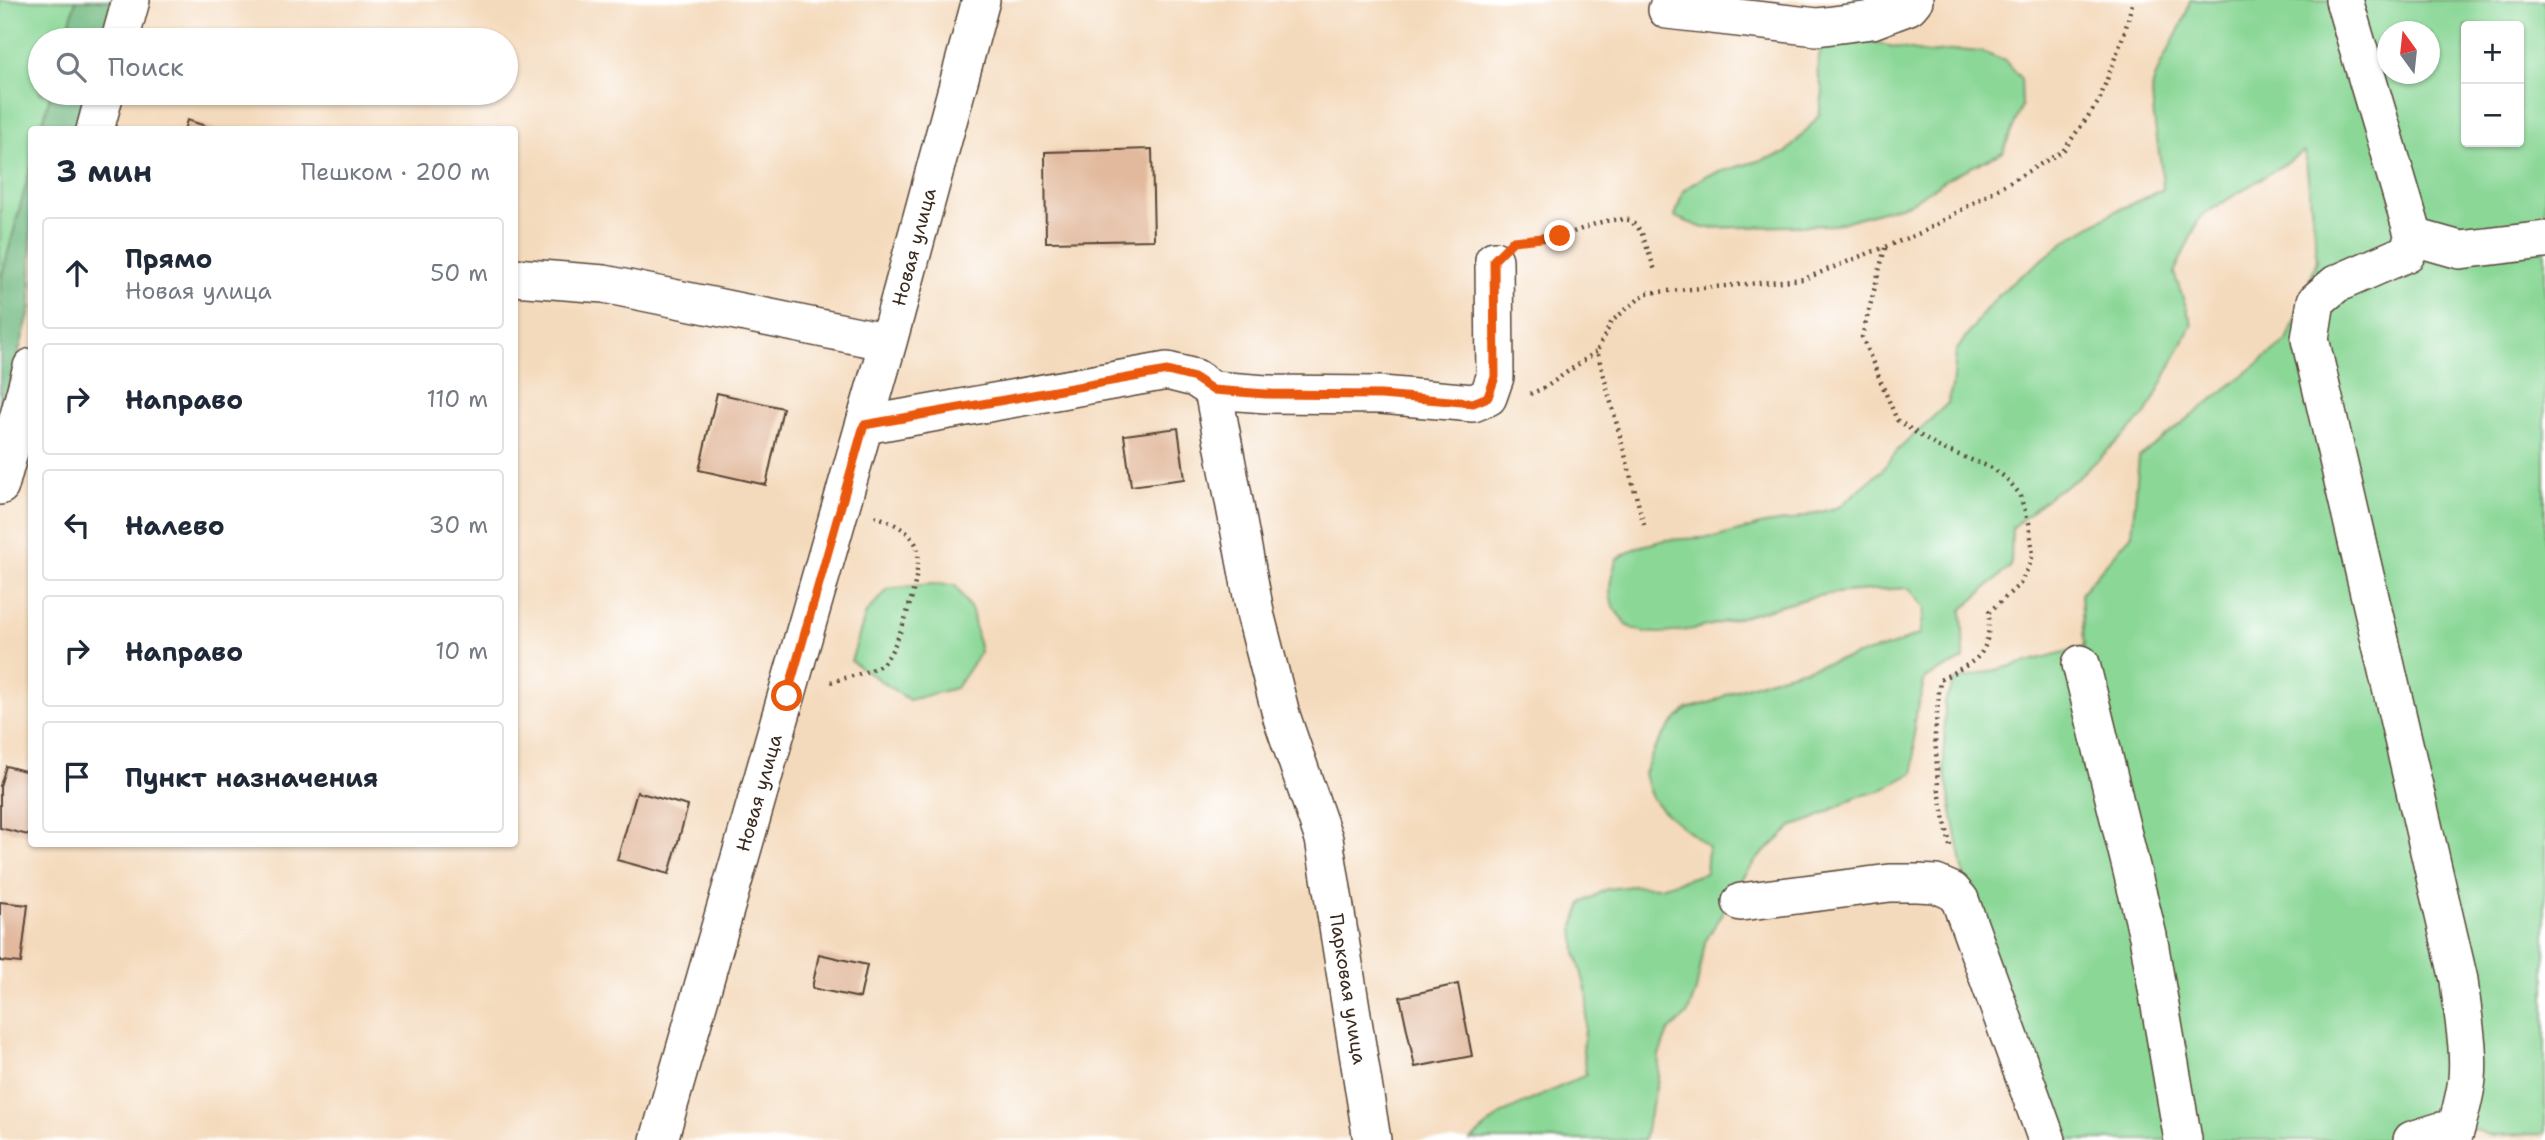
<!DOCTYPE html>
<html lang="ru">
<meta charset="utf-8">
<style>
:root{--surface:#fff;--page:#f2f2f3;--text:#1f2937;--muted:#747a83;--line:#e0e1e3}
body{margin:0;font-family:"Shantell Sans",sans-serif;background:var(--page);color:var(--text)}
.controls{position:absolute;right:21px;top:21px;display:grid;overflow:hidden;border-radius:7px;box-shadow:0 2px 5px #0004}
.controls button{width:63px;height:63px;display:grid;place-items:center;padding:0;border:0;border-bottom:2px solid var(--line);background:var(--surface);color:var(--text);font:35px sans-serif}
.compass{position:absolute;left:2377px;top:21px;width:63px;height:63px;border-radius:50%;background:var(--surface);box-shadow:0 2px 5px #0004;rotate:345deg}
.stop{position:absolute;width:21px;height:21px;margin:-16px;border:5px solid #ea580c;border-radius:50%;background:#fff}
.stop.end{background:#ea580c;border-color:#fff;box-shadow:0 2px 7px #0008}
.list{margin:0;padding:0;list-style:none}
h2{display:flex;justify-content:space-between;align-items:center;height:91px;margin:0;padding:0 28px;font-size:30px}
h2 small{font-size:23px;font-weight:400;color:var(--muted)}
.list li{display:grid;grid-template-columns:46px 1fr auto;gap:21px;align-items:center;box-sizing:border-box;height:112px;margin:0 14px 14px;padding:0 14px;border:2px solid var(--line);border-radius:7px}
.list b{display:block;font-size:26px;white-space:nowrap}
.list p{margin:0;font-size:23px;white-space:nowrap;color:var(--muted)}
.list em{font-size:23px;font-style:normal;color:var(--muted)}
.icon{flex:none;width:38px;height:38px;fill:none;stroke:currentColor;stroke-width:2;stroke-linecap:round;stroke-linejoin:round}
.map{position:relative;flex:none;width:2545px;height:1140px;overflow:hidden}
.search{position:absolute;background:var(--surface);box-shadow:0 2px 5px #0004;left:28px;top:28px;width:490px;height:77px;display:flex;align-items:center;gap:18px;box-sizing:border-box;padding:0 24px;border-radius:38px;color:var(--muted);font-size:26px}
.panel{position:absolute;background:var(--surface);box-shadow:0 2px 5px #0004;left:28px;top:126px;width:490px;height:721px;border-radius:7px}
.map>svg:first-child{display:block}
.green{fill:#8ad796;stroke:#62805a;stroke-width:2;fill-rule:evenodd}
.forest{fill:#6fb87f;stroke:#55714e;stroke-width:2}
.building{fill:#e2b99d}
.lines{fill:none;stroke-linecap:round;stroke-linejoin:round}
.minor-casing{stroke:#574436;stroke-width:40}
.path{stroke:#574436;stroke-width:4.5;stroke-dasharray:2 5;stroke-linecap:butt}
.minor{stroke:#fff;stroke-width:37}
.route{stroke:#ea580c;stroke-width:9}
.labels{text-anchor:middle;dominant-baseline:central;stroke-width:7;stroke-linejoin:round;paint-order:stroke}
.street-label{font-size:19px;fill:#3b2a1e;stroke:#fff}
</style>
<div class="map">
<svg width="2545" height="1140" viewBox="0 0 2545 1140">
<rect width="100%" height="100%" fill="#fff"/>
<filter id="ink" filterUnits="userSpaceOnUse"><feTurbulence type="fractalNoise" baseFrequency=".0143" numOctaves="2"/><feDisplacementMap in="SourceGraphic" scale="14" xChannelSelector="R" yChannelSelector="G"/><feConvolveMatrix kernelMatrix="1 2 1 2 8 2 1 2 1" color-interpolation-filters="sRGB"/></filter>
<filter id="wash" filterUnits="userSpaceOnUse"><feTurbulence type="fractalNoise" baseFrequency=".00686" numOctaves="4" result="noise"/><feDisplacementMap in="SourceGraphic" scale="28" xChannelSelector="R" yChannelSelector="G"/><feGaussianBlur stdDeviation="1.57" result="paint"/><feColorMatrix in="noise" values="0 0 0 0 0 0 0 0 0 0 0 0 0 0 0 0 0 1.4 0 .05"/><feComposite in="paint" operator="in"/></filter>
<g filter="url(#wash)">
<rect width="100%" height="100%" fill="#f4dabc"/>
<path class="green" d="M0,0H76L65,40H40V93H51L41,129L32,130L31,166L0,283Z
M2190,0H2545V1134L2489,1135L2454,1122L2419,1129L2393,1140H2058L1966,886L1944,768L1945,702L1954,681L2084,647L2081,593L2132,534L2139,457L2287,341L2317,260L2305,151L2200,217L2174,273L2192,324L2146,415L2078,478L2052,494L2012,528L2011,566L1962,610L1964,659L1925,678L1914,721V772L1880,791L1856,797L1814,819L1793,826L1757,859L1743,877L1705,942L1696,991L1687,1015L1668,1032L1659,1055L1658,1079L1644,1140H1471L1503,1113L1586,1075L1583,1051L1588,997L1576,952L1574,926L1582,903L1607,889L1633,886L1660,887L1706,873L1708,847C1692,832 1664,816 1653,799C1648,792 1646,781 1644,773L1655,748L1670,726L1687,709L1712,702L1734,691L1783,675L1891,646L1920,634L1925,608L1909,588C1879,590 1847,590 1818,596C1776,604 1665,649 1630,627C1626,624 1622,618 1619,615C1605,598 1610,578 1617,559L1638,547L1665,540L1718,537L1764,524L1791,520L1839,507L1881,471L1897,451L1948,403L1954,378L1956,351L1987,308L2008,286L2071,237L2116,211L2163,189C2162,161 2155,135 2153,107C2153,100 2151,92 2153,85C2161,55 2183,32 2190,0ZM2466,26H2519V142H2466ZM2388,32H2430V74H2388Z
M1851,39L1928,53L1958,50L1982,52L2005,61L2021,79L2022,105L2003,152L1952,176L1910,203L1834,225L1703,228L1675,217L1683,191L1705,176L1786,153L1819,116L1823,92L1817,70L1821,46Z
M930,584L955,585L972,611L980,652L956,688L909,700L851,661L866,613L888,589Z"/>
<path class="forest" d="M76,0H115L104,40H65Z
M51,93H90L80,129L41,130Z
M31,166V307L0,422V283Z"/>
<g id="blocks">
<path class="building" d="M187,120L215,129V130H184Z
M1152,149L1154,240L1046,242L1045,152Z
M717,393L783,408L766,485L699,470Z
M1178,428L1185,479L1131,486L1124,435Z
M6,766L32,773V836L0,828V786Z
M637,792L688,806L669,874L617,860Z
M0,902L28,905L21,963L0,961Z
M819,954L867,965L860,998L812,988Z
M1458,984L1472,1056L1415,1067L1400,997Z"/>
</g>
</g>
<g filter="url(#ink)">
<use href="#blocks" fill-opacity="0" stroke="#574436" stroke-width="2"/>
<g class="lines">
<defs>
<path id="minor" d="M2344,0L2414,237L2407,253L2336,284L2316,301L2310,339L2459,980C2462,1012 2470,1047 2467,1079C2465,1097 2460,1114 2455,1132L2441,1131L2412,1140
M1667,10L1817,27L1872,20L1909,6L1914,0
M120,40L131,0
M95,130L105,93
M2414,237L2460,250L2545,240
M514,277L604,284L888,342
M1213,390L1256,617L1282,718L1324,839L1372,1140
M865,425L1167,371L1195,378L1213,390L1266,394L1381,395L1473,403L1488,397L1495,377L1494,260
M0,486L32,367
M2081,664L2148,936L2183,1140
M1741,902L1890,883H1917L1936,884L1952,891L1960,900L2047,1140
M659,1140L888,342L981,0"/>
</defs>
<use href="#minor" class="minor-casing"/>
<path class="path" d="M1525,240C1536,238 1548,238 1559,236C1586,230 1599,217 1630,220L1641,231L1656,273
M1885,248L1862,337L1897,420L1936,446L1992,468L2006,478L2019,493L2029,523L2033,555L2029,566L2020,584L1989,612C1990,659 1977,659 1940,680L1935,735L1938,786L1951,851
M1530,394L1546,387L1597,351
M1644,525L1597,351L1612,321L1646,293L1804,279L1925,231L2063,151L2099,101L2125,31L2133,0
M831,682C844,678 872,672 882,664C899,650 924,568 917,547C910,529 891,522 875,516"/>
<use href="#minor" class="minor"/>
</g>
</g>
<g class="lines" filter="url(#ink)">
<path class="route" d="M787,696L864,425L1167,371L1195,378L1213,390L1266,394L1381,395L1473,403L1488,397L1495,377L1494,260L1513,241L1560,236"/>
</g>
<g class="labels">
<g class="street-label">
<text transform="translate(914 247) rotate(-75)">Новая улица</text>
<text transform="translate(759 793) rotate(-74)">Новая улица</text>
<text transform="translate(1348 989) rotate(81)">Парковая улица</text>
</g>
</g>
</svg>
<div class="controls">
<button>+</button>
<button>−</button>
</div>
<svg class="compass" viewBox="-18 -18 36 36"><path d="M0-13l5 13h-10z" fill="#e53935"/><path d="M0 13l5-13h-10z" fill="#747a83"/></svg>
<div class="stop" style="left:787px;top:696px"></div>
<div class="stop end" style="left:1560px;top:236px"></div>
<div class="search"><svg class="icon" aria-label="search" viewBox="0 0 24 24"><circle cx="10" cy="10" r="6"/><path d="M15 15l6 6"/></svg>Поиск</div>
<section class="panel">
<h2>3 мин<small>Пешком · 200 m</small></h2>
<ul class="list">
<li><svg class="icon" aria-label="ahead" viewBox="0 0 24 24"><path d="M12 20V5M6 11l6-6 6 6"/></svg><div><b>Прямо</b><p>Новая улица</p></div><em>50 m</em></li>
<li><svg class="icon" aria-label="right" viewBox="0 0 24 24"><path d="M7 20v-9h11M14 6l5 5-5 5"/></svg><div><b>Направо</b></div><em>110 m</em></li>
<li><svg class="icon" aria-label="left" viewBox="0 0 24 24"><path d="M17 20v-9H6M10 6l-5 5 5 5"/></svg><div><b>Налево</b></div><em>30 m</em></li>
<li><svg class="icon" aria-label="right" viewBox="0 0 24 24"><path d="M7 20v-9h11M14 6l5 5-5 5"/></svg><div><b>Направо</b></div><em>10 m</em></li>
<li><svg class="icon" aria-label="arrive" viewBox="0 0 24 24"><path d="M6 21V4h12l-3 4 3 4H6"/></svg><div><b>Пункт назначения</b></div></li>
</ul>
</section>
</div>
